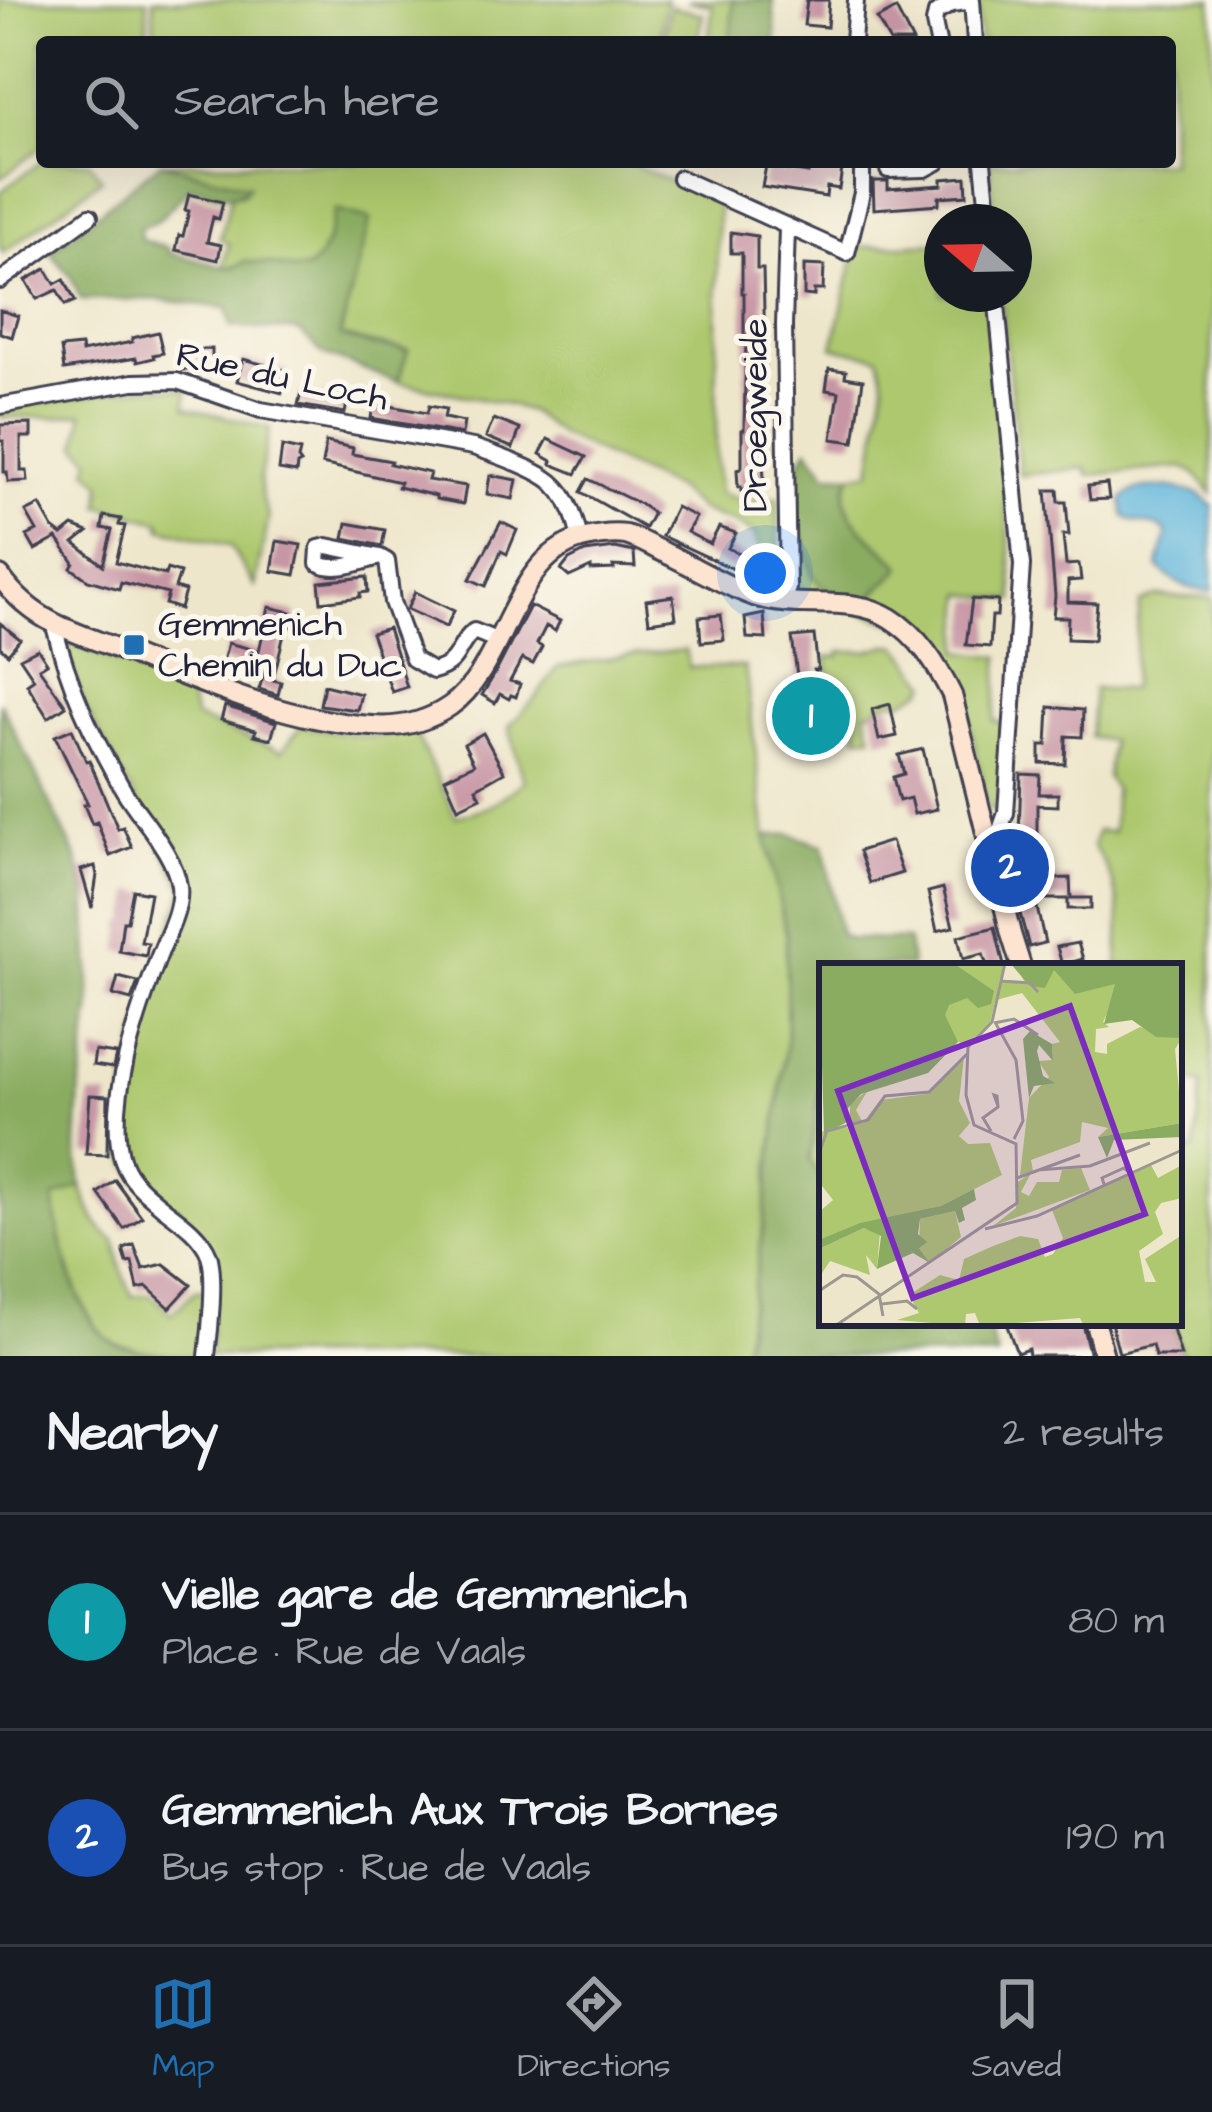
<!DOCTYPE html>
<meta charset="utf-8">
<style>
:root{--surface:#171b24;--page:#20242c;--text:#f1f3f6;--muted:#9ea1a6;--line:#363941;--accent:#1f6fb2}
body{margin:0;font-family:"Architects Daughter",sans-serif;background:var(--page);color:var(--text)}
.compass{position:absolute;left:924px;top:204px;width:108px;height:108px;border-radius:50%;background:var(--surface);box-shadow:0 12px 48px #0002;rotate:290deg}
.you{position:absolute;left:765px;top:573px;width:42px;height:42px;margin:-30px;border:9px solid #fff;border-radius:50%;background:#1a73e8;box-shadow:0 0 0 18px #1a73e833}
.badge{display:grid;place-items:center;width:78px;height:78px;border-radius:50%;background:var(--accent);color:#fff;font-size:39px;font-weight:700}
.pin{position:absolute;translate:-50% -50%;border:6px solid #fff;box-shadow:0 3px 12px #0006}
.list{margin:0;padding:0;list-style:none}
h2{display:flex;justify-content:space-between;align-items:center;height:156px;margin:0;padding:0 48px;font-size:51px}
h2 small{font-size:39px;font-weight:400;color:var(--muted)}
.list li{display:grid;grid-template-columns:78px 1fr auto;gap:36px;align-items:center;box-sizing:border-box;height:216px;padding:0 48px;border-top:3px solid var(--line)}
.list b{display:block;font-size:45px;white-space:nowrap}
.list p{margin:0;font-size:39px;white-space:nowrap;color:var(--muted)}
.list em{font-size:39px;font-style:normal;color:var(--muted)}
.icon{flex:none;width:66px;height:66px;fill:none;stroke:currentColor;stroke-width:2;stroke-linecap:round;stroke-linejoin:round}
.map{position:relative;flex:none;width:1212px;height:1356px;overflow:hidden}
.search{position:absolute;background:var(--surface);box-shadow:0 12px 48px #0002;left:36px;right:36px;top:36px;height:132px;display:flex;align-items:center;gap:30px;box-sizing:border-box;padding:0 42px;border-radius:12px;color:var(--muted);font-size:45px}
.sheet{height:588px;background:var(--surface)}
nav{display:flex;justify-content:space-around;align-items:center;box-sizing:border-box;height:168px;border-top:3px solid var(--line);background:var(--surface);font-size:33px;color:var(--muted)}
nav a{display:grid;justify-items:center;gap:6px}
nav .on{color:var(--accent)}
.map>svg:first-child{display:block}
.green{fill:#adc86e;stroke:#687554;stroke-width:3}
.forest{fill:#8aac61;stroke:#56674e;stroke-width:3}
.water{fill:#5eb5db;stroke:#406c8b;stroke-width:3}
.building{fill:#c796a5}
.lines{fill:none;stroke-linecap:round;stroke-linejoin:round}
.street-casing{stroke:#413f50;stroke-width:20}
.secondary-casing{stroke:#413f50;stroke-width:24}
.street{stroke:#fff;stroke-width:14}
.secondary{stroke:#fde4d1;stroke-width:18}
.poi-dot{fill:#1f6fb2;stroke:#fbf7ec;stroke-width:4.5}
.labels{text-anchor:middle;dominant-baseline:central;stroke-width:10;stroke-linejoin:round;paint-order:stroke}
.street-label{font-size:36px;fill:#22223b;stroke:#fbf7ec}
.poi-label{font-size:36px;fill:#22223b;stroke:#fbf7ec;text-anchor:start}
.inset-road{fill:none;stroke:#9c9891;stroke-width:3}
.view{fill:#7b2cbf;fill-opacity:0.15;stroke:#7b2cbf;stroke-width:6}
.inset-edge{fill:none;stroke:#22223b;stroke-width:6}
</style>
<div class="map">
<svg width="1212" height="1356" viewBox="0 0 1212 1356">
<rect width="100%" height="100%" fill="#fbf7ec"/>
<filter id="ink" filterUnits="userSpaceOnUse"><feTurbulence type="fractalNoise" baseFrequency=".00833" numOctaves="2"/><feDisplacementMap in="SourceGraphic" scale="24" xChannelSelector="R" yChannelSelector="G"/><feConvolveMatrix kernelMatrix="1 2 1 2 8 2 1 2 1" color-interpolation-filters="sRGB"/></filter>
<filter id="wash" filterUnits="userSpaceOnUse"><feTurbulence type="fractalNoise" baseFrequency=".004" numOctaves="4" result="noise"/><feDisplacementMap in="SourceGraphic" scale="48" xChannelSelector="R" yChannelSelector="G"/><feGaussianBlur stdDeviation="2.7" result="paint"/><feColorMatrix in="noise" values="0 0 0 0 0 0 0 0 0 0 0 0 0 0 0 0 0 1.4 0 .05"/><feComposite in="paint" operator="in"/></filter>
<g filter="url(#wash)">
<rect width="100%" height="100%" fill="#eee6ca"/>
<path class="green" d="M0,0H147V42H42V146L0,179Z
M153,0H667L659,42H154Z
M687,0H733L730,42H708L713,6Z
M977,0H1212V494L1193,472L1182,467L1088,475L1086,468L1020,475L1001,294H1014V222H995L990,162H1170V42H980Z
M671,7L703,14L697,42H663Z
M42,161L89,162L102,179L3,253L0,248V192Z
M627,162L718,203L716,455L719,493L740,500L778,498L779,574L769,585L759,583L763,558L755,535L740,525L702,511L676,489L559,434L529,411L513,406L398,382L407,350L340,337L369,219L336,211C330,233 323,274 293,270C282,268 274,263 263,264C249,264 237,267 223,267L229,243L220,239L231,196L244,193L235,182L160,163Z
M942,243V294H989L1014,600L964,594L960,651L1000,657L994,721L1003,723C1002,750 1007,789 992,812L988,808C979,763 962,654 916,632C880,615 839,608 803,592C786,572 792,537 791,512C813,533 800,574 831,591C842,596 858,597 870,602C879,582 894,580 901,566C880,541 826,513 852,475L871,471L885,383L879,357L833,347L856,247Z
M140,387L187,389L186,407L270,428L260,477L262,498L269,517L255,586L230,546L161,528V522L100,506L102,483L88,470L91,459L78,445L83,413L57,417H0V409Z
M1155,596L1212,598V1356H1183L1173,1323H1179V1153L1195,1150L1202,1084L1179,1077V966H1118C1120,915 1124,891 1093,846L1097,831L1113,832L1114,790L1107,777L1111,741L1090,737L1094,689H1131L1140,603Z
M64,641L193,691L191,703L195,718L282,751L301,726L372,737L415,732L456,817L489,807L524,782L509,726L535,699L558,667L630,655L685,650L689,667H745L766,836L786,934L787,1036L762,1235L742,1356H210L213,1253C190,1231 136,1187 126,1158C107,1099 165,950 184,888L84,705Z
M888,645L899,646L928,683L924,689L902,702L895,700L879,704V707L866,712L872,736H858L854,705L847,709L848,719L834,721L827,657L840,656V651H867Z
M822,1069V1177L817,1174L810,1161Z
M81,1186C88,1205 96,1231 115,1240L120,1265L132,1296L149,1294L172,1314L195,1291H208L205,1356C184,1356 129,1353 112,1342C78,1320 57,1236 54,1197Z"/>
<path class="forest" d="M733,0H773L776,42H730Z
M160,163L249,186C234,203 210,192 191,187L156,222L140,228L141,240L168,248L169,253L223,267H235L244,262L268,263L295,270L308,269L317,260L327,242L335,210L370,219L340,336L372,345L408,350L398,382L323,354L299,331L231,327L227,308L154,299L81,300L71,277L50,252Z
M808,448L827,474L852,475C826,513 880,542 901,566C893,582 880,581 870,602C856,597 833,596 822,586C800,568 811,531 791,512V479Z
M0,702L77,858L86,894L91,1004L80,1090L77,1147L81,1186L54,1198C57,1236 79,1330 118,1345C135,1351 157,1352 176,1356H0Z
M789,834L824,846L840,935L849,939L908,940L911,966H822V1069L810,1160L817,1174L822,1177V1323H987L997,1356H742L762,1235L787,1036L786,934L766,836Z"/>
<path class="water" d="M1168,487L1199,494L1212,505V592C1188,590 1175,584 1158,567C1159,554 1167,545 1167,532C1151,520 1138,527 1124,516L1122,500C1134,486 1150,488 1168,487Z"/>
<g id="blocks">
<path class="building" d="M807,0H829L827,27L804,25Z
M896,9L913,42H890L877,19Z
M809,164L842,169L839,189L827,187L826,197L762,187L766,166L808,173Z
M966,177L967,195L939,197V204L874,209L873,181H888V189L942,185V179Z
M189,194L223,202L219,219L213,217L207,242L221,245L218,260L176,250L179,235L183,236L189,211L185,210Z
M731,232L757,236V269H763L765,352V376H762V429H768V446L766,454L763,455L764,483H760V490L741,491V487H738L737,470L741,469L742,466V430H744L746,335H744V293H742V253H731Z
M804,265L824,266L823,290H814V296L804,295Z
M46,269L55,284L64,279L75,301L65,305L57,290L37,299L26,280Z
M0,310L18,316L12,337L0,333Z
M158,332L163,353L153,355L154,358L137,362L136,358L64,370L61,348L81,346L82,352L132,342V338Z
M212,349V369L182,370L181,350Z
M243,359L288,371L282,393L237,381Z
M829,369L846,371L845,377L863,380L854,442L832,439L839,392L826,390Z
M301,393L348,399L345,413L298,405Z
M374,403L427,413L429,406L446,409L444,418L464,422L462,434L371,418Z
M494,419L520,429L513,448L486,437Z
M31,424V437H21V471H27L28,481L8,482L7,472H4V441H0V425Z
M548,439L586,457L576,474L551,464L552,461L540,454Z
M326,442L353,448L352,454L391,461L390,464L430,473L428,480L466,486L463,504L436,499V496L398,487L400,482L322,464Z
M282,447L300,451L298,459L301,463L297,465L296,473L279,470Z
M490,475L517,480L513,499L487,494Z
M588,479L640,504L653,513L645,528L581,492Z
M1107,484L1109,499L1090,500L1088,486Z
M1046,490H1058L1059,502H1066L1069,535H1063L1066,565L1079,564L1081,580L1068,581V602L1097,603L1094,640L1067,639L1068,617H1053L1055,596Z
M40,505L53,528L62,535L73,526L88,532L74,543L103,565L112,530L102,528L104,516L121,519L119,525L125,526L116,562L165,575L167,569L180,573L175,588L185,591L180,609L165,604L168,594L121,582L119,589L88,580L71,568L74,563L57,538L35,550L27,536L37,531L26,512Z
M676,507L696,517L687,532L710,544L719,527L736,533L728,548L746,557L738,571L662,536Z
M501,522L517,530L507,554L501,551L486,586L470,579Z
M347,523L385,530L382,546L344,538Z
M277,541L301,545L295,575L272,571Z
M615,548L634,552L635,567L613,566L614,569L591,570V567L569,577L561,570L569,560L585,552Z
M367,577L368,592L360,593V597L321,602L319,582Z
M415,592L454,611L446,627L407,609Z
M673,596L676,618L649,622L646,600Z
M972,599L998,601L997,616H992L990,647L966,645Z
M530,606L560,621L555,631L546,626L537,644L542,647L533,664L522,659L510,681L520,684L516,697L511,695L509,699L500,694L495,703L482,695L496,672Z
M269,607L296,613L292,627L286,626L273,680L281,682L278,695L259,689L268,662L246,658L244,666L223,661L228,643L259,651Z
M764,614L766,639L747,638L745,618Z
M721,615L724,640L701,642L699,617Z
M0,623L20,639L8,654L0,647Z
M388,628L407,687L392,692L371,633Z
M814,635L818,670H814L822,750L807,752L792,637Z
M38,649L47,663L39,668L66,706L48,718L27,684L34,679L20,658Z
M324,685L361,694L357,710L320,705Z
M890,704L897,736L879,740L872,709Z
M225,706L276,722L271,739L254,735L256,730L221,720Z
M1049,707L1083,710L1082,737L1066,736L1065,764L1040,763V745H1047Z
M72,729L86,761L89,760L118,829L123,827L132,847L110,856L97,822L92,824L84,805L88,804L55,736Z
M483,733L504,772L476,788L481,797L458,808L445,778L474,764L464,744Z
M923,749L937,809L914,814L910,798L899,801L893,777L904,774L899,755Z
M1021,774L1040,775L1039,794H1058V806L1037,805V879L1070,878L1071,898H1091V909H1068V899H1035L1045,943L1029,947L1014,891L1012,867L1018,866Z
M891,841L902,873L870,883L859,851Z
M95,866L97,875L92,908L81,870Z
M943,888L953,927L937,931L928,892Z
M133,890L150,893L141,942L148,943L146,956L119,951L123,921H127Z
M995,927L1004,966H987L983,954L963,959L958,936Z
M1078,943L1083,959L1062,965L1057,947Z
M118,977L138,982L131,1000L113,995Z
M95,1051L116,1054L113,1068L93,1065Z
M90,1095L108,1096L107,1155L86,1154Z
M115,1180L142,1217L124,1229L98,1193Z
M134,1245L143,1269L164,1264L191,1285L170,1308L147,1287L138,1289L132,1262L127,1263L124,1253V1249Z
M1006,1323H1082L1090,1356H1029L1028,1349L1017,1353Z
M1111,1323H1171L1181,1356H1155L1152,1345L1119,1353Z"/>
</g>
</g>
<g filter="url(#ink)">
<use href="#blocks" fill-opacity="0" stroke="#413f50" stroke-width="3"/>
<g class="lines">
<defs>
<path id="street" d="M972,0L975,42
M853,42L856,0
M938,42L934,23L936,13L952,4L972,1
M983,162L989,222
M888,170L925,169L938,162
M680,178L847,253L862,193V162
M0,281L90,216
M0,406L133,382L177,381L261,410L473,447C494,454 541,470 555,485C569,498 576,521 580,539
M380,557C360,562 336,573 318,563L319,548L327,546L380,557L387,561L392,602L413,659L433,671C461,664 456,645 474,631L498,641
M783,601L788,588L784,326L787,228
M53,622C69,687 91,734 124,791C141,819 175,854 179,886C182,909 167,935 159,956C139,1009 104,1106 123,1162C130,1182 149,1196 165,1209C181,1221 202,1236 209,1255C216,1275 210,1333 207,1356
M991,855L1006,813L1022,565L996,294"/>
<path id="secondary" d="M0,576C14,596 32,612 54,623C78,635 105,643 130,654C206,685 289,721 372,726C400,728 427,722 450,706C507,666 510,559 581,539C594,536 613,533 626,535C637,538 649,545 659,550C692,565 724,586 757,597C800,611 850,593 890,618C919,636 937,665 952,695L1011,934L1021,966
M1095,1323L1104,1356"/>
</defs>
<use href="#street" class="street-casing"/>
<use href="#secondary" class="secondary-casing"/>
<use href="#street" class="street"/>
<use href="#secondary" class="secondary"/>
</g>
</g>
<rect class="poi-dot" x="122" y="633" width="24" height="24" rx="6"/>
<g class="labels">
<g class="street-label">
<text transform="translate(282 377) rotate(12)">Rue du Loch</text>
<text transform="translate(755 415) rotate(-90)">Droegweide</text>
</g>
<g class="poi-label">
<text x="158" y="624">Gemmenich<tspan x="158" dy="41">Chemin du Duc</tspan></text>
</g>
</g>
<g transform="translate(819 963)">
<rect width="363" height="363" fill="#eee6ca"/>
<path d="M0,0H185L171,60L147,83ZM363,0L298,30L284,59L290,64L277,66L276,89L288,91V81L321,64L363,75L356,86L363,160L279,174L289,165L263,159L261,179L212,197L214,208L201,212L210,135L230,114L219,98L234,97L233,81L241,79L203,30L174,38L183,17L205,18L199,7ZM145,94L140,138L151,160L140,173L149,181L171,180L183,212L122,243L0,277V249L14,237L0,219V169L31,164V141L49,127L37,147L44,160L61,137L107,131ZM332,202L339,215L363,202V235L342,240L336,249L344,271L320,288L326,319H337L326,296L363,272V363H265L261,355L161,363L156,350L147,351L146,363L78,357L100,350L90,332L121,312L140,317L145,296L174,283L201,273L219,276L226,294L234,291L244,275L233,247ZM262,205L271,227L174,263L197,245L199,219L212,210L202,229L210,233L218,219H240L243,207ZM136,248L142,274L111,300L100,285L101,256ZM45,265L61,269L58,306L47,292L51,312L11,298L3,310L0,286Z" fill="#adc86e"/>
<path d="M0,0H134L175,28L172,41L159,45L148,35L130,42L126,52L139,79L109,110L42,131L28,146L30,158L5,171ZM191,0H363V75L337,74L313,57L285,61L296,21L256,31L235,7L226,25L211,23ZM211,68L233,81L234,98L220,82L218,88L224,113L236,120L215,123L210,135L204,76ZM363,160V174L295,177L288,195L279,174ZM155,226L157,237L143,245L146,257L140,260L136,248L101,256L99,271L108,279L100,285L111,300L94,290L58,306L62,273L45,265L0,286V277L41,260L122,243Z" fill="#8aac61"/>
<path class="inset-road" d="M181,18L211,20L219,29M175,60L195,56L219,72M177,61L197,97L204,158L195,176M172,168L164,155L179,144V143L178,133L175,132L179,143M0,191L8,168L49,157L66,133L110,129L148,91M219,207L271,203L331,180M198,215L261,192M285,221L283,215L305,205L311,210M166,266L218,253L363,187M0,328L24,312L38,314L60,331L64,353M63,341L88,338L98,346M16,363L198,240L197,181L155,162L147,132L149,84L173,59L186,0"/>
<path class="view" d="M251,43L326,251L94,335L19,128Z"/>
<rect width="363" height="363" class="inset-edge"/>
</g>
</svg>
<svg class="compass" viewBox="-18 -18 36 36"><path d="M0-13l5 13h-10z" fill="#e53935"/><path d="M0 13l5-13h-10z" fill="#9ea1a6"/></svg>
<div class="you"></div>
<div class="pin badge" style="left:811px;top:716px;background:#0f9aa8">1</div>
<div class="pin badge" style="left:1010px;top:868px;background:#1a4fb4">2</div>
<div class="search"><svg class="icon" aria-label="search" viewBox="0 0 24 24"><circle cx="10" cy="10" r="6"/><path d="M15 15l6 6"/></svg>Search here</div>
</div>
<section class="sheet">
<h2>Nearby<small>2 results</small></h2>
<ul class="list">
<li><span class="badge" style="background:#0f9aa8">1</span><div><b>Vielle gare de Gemmenich</b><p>Place · Rue de Vaals</p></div><em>80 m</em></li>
<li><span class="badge" style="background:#1a4fb4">2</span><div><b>Gemmenich Aux Trois Bornes</b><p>Bus stop · Rue de Vaals</p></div><em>190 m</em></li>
</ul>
</section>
<nav>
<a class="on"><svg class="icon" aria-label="map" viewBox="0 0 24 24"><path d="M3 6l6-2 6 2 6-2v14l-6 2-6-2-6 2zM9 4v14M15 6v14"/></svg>Map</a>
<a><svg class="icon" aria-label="directions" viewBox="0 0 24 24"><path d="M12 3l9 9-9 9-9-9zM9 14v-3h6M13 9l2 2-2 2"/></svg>Directions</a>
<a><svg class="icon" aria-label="saved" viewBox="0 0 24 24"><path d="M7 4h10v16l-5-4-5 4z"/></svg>Saved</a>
</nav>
